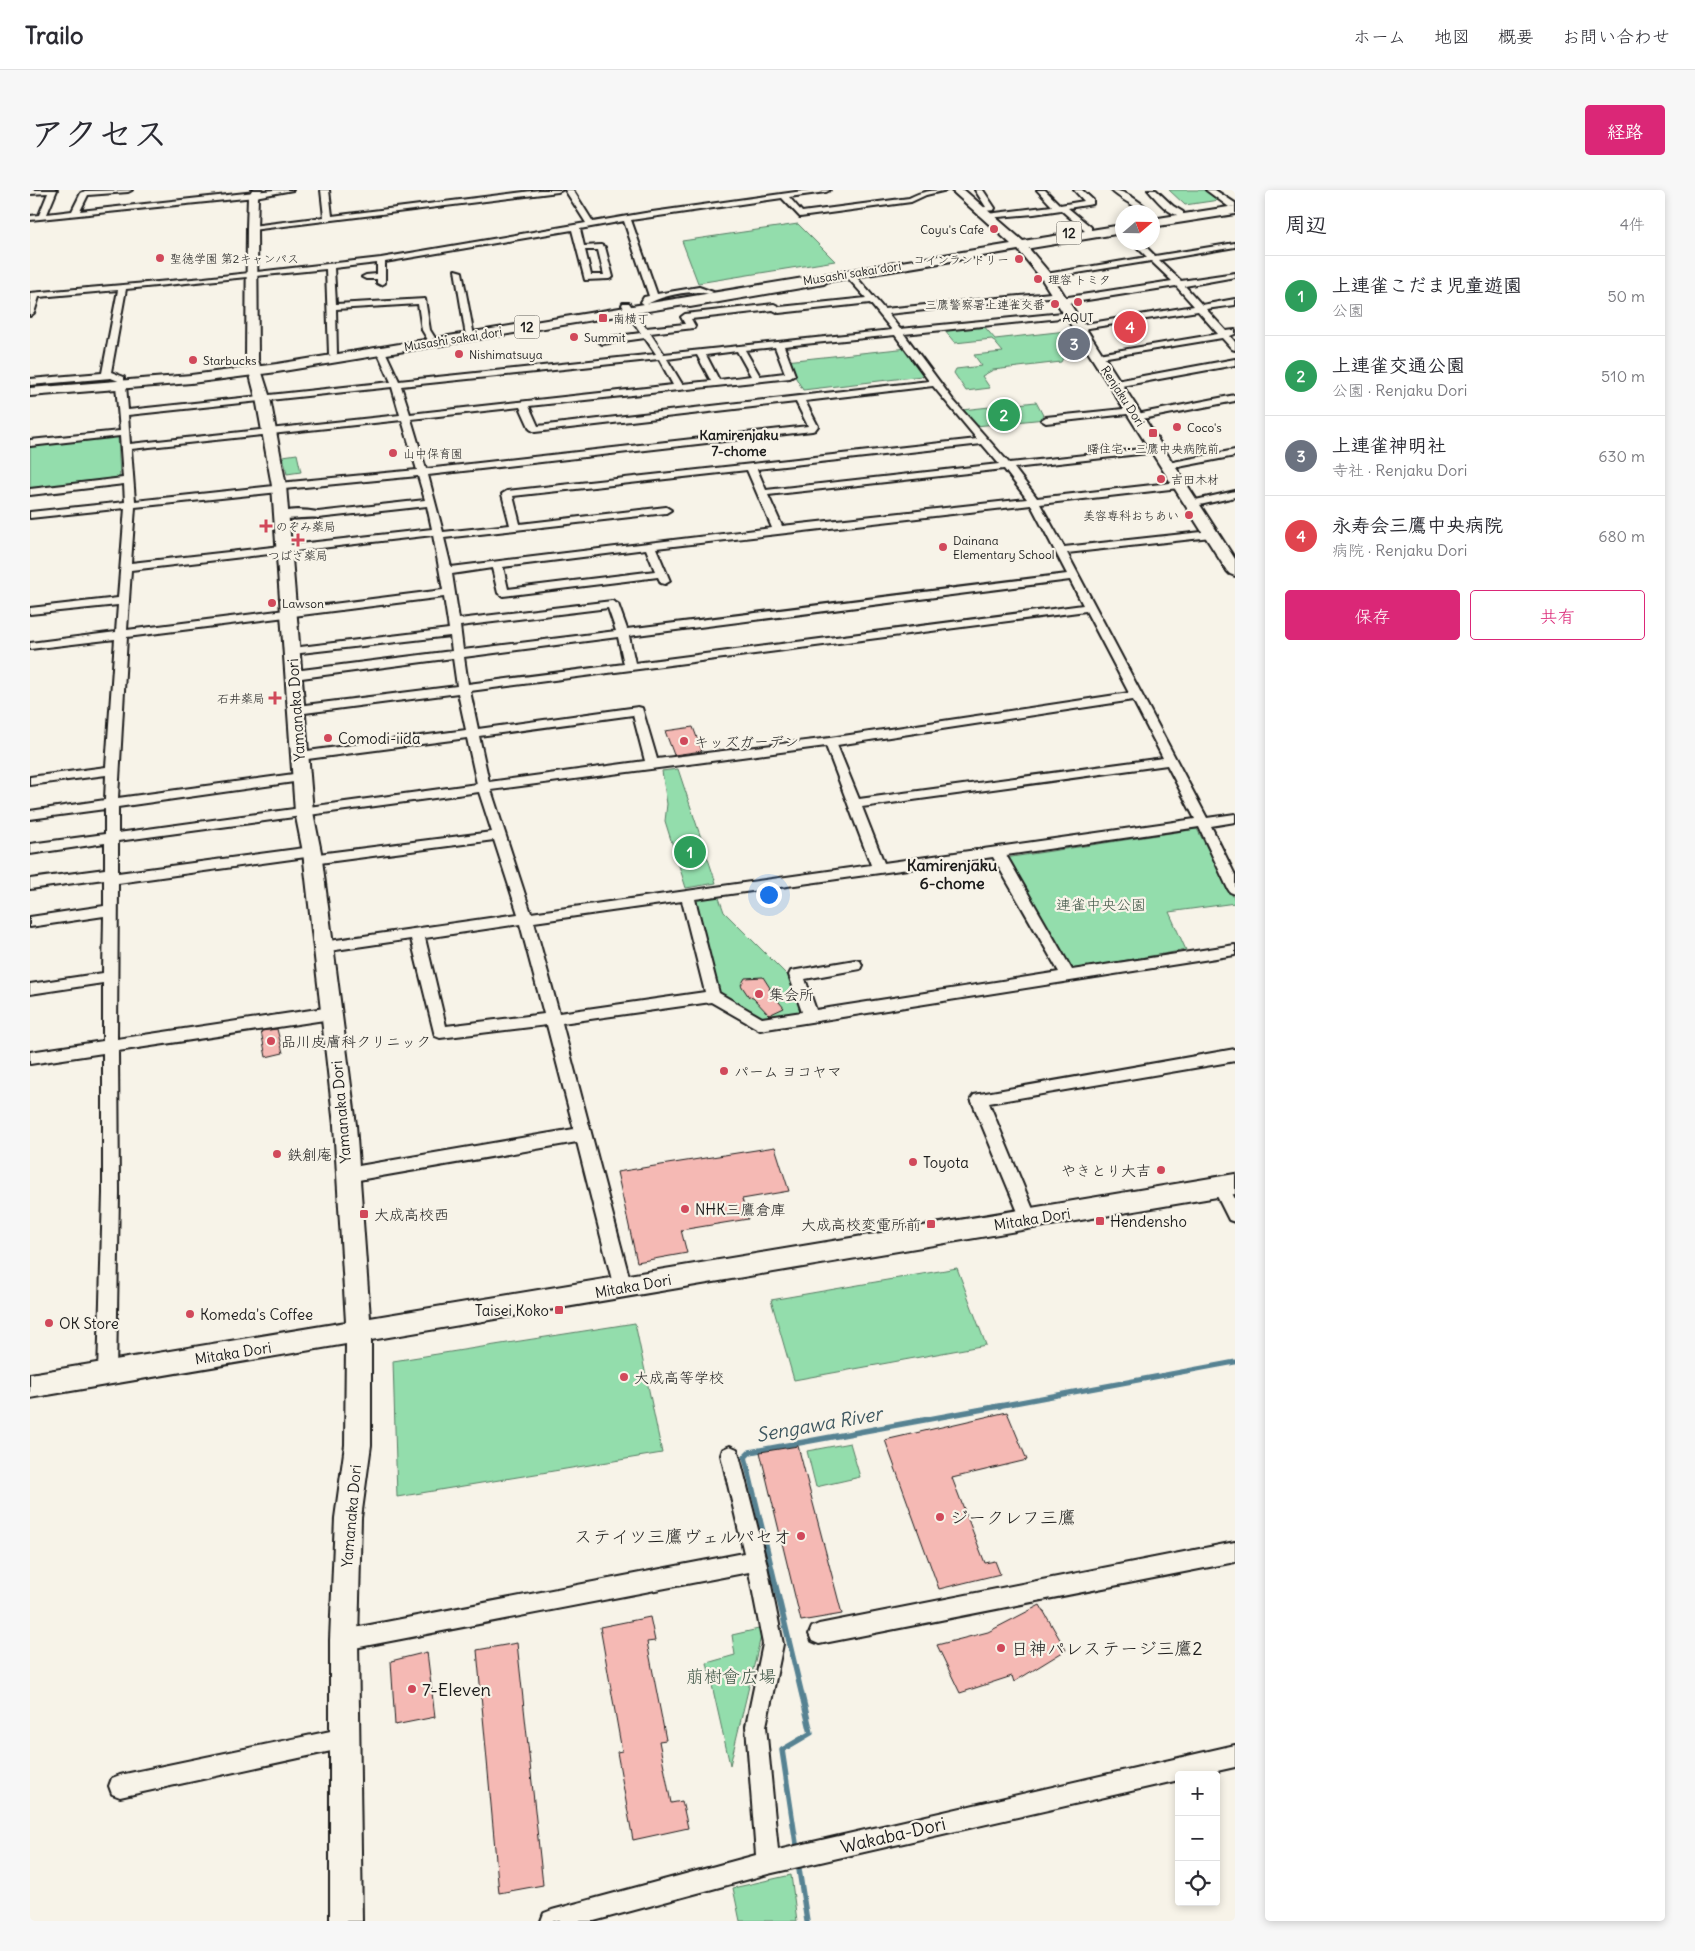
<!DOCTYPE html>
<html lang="ja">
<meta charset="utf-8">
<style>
:root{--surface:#fff;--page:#f7f7f7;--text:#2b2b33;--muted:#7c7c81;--line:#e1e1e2;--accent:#db2777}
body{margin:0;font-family:Delius,"Klee One",sans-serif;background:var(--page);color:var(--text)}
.controls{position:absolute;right:15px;bottom:15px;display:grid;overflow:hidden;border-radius:5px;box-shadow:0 2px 8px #0003}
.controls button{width:45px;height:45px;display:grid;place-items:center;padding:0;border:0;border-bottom:1px solid var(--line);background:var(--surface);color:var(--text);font:25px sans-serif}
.compass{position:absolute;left:1085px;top:15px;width:45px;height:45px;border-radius:50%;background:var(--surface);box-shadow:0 2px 8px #0003;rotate:70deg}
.you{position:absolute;left:738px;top:704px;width:18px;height:18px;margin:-12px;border:4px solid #fff;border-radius:50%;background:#1a73e8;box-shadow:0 0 0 8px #1a73e833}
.badge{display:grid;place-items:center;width:32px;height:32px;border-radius:50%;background:var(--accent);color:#fff;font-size:16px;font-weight:700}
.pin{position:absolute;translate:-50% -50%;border:2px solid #fff;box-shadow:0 1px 5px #0006}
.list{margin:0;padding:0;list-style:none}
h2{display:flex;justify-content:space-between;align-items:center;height:65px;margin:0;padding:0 20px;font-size:21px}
h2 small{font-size:16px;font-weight:400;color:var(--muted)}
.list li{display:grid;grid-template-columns:32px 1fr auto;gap:15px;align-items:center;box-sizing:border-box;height:80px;padding:0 20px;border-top:1px solid var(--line)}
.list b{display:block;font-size:19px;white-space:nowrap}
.list p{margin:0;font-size:16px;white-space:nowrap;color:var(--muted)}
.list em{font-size:16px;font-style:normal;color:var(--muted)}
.actions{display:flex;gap:10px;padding:15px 20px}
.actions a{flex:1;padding:11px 0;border:1px solid var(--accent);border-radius:5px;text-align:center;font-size:18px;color:var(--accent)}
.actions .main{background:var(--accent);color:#fff}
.icon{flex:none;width:28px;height:28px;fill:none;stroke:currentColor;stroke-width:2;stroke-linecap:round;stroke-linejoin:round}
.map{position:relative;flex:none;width:1205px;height:1731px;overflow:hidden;border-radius:5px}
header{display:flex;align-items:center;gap:30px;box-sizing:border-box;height:70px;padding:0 25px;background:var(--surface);border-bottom:1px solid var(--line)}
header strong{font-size:24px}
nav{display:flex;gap:28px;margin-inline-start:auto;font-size:18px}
.intro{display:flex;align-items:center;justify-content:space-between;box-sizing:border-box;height:120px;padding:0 30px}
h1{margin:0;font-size:35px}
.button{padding:12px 22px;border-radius:5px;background:var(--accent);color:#fff;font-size:18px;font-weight:700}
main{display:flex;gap:30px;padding:0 30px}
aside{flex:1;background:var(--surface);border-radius:5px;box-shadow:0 2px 8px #0003}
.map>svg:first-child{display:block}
.green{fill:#93ddac;stroke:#587c64}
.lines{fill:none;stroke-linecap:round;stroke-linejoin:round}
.stream-far1{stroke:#578292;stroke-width:5}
.stream{stroke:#578292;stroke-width:5.5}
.building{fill:#f5b9b4;stroke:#1c1c1c}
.street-casing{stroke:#1c1c1c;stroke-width:4}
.secondary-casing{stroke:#1c1c1c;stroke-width:4}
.primary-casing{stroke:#1c1c1c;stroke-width:4}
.street{fill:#f7f3e8;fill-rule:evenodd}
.secondary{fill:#f7f3e8;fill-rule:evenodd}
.primary{fill:#f7f3e8;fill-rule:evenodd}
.poi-dot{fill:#d1495b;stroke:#f7f3e8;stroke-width:2}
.labels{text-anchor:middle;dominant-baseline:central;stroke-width:4.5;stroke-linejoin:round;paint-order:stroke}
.far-poi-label{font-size:12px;fill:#1c1c1c;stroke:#f7f3e8;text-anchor:start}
.far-street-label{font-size:12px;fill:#1c1c1c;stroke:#f7f3e8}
.shield{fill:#f7f3e8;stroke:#5e5c59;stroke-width:1}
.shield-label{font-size:14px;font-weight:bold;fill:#1c1c1c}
.far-neighbourhood-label{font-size:14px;font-weight:bold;fill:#1c1c1c;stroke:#f7f3e8}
.street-label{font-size:15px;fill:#1c1c1c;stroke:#f7f3e8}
.poi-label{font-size:15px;fill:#1c1c1c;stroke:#f7f3e8;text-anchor:start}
.park-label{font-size:15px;fill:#405647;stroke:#f7f3e8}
.neighbourhood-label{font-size:16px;font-weight:bold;fill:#1c1c1c;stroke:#f7f3e8}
.near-poi-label{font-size:18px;fill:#1c1c1c;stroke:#f7f3e8;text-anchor:start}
.near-park-label{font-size:18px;fill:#405647;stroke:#f7f3e8}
.near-street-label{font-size:18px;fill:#1c1c1c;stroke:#f7f3e8}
.near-water-label{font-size:19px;font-style:italic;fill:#3f5861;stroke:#f7f3e8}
</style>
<header>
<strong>Trailo</strong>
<nav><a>ホーム</a><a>地図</a><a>概要</a><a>お問い合わせ</a></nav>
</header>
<div class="intro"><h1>アクセス</h1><a class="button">経路</a></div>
<main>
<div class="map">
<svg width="1205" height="1731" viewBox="0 0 1205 1731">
<rect width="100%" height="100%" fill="#f7f3e8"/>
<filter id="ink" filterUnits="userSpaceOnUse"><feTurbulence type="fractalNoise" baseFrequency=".02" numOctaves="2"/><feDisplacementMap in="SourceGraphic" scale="10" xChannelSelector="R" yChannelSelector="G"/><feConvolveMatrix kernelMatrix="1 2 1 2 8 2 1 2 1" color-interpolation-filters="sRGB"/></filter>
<g filter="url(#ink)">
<path class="green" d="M1139,0H1177L1189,10L1155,15Z
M768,34L805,71L668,93L652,51Z
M953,135L965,149L1045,140L1056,157L1036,162L1031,172L963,180L952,186L960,198L936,201L924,183L926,179L952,176L944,165L973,162L962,149L925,153L914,140Z
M878,158L900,185L773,200L756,171Z
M1006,212L1015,229L946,236L932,220Z
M88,245L90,289L0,299V255Z
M267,264L271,282L257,284L253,266Z
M648,579L686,693L656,698L635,631L637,614L632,581Z
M1167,639L1205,710V713L1139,722L1156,760L1039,780L975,668Z
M688,705L694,722L760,788L774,822L733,828L689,806L662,708Z
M927,1078L956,1155L764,1190L741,1110Z
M605,1133L632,1263L367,1307L363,1171Z
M820,1253L830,1287L786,1297L777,1261Z
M733,1438L700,1575L677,1473L705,1465L702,1445Z
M761,1685L767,1731H710L703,1698Z"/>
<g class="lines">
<path class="stream-far1" d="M963,1217L1205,1172"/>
<path class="stream" d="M767,1660L752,1560L781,1543L715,1267L720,1262L970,1216
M768,1673L777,1731"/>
</g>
<path class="building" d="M663,537L672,561L644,565L635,541Z
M733,787L740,798L739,800L754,818L739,825L723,808L719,807L711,795L715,788Z
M247,839L253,863L236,867L231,841Z
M745,957L759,1001L712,1009L718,1029L651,1040L657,1063L607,1072L587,982Z
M977,1222L997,1270L922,1288L955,1373L965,1371L970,1384L909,1399L855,1250Z
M768,1256L812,1424L771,1431L730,1262Z
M1010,1415L1036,1460L984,1492L982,1486L930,1503L907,1455L958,1442Z
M620,1427L625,1451L617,1452L636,1550L629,1551L641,1613L652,1611L658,1638L603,1650L587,1562L592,1561L570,1437Z
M487,1453L513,1695L469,1703L447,1460Z
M397,1462L405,1527L365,1535L361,1471Z"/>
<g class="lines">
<defs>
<path id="street" d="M0,0H27L17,24L42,21L51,3L55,1L102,0L98,2L58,5L50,21L244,0H263L225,7L0,30V26L9,25L18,3L0,4Z
M291,0H299L302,26L510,0H532L528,2L222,40L218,38L222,36L294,27Z
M535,0H543L563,32L615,23L780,0H800L796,2L759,7L772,22L879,8C892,1 902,0 917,0L896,5L881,12L770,27L752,8L601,30L627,104L669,97L683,102L679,104C659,99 632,106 615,115L611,112L614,107L619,106L594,31L550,39L554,56L571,55L575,57L583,87L579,89L555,90L542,40L355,72V93L351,95L347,93V89H336L332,87L336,85L347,84V73L304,78L306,114L395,109L400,140L405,148L398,150L392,140L388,114L306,119L307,164L303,167L299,164L296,79L96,99L81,182L94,187V191L91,192L81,188L0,195V189L72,183L88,100L9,107L4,123L0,126V103L174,88L351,68L556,33ZM555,60H568L574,85H561Z
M945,0H953L965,18L964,20L947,22V18L956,17Z
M1007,0H1015L1030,15L1054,11L1044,0H1052L1063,10V14L1038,18L1061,37V41H1055L1031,20L1004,24L957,28L953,26L957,24L1022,16Z
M1081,0C1095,0 1111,12 1121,22H1113C1104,15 1088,8 1081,0Z
M1118,0H1126L1143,16L1153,22V26C1139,26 1126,9 1118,0Z
M1176,0H1185L1205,13V16L1199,17Z
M1102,52H1111L1125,66L1205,53V57L1129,70L1151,91L1205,83V87L1155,96L1172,115L1205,109V115L1176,119L1196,141L1205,140V144L1200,146L1205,152V160L1202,159L1192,148L1065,169L1064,167L1068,164L1188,144L1168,121L1046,140V136L1049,135L1164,116L1146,96L1032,114L1028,111L1032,108L1142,91L1121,71L1016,88L1012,86L1016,84L1117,67Z
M425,80L432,82L444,146L440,149L436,146Z
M816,82H822L854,119L1031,102L1032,104L1028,106L858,124L870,139L1043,122V126L1040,127L874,144L923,210L979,273L1130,257L1132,259L1127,262L984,278L1007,308L1149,292L1154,295L1149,298L1010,314L1034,357L1181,341L1186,344L1181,347L1037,363L1177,628L1205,624V632L1181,636L1205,685V704L1200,702L1198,699L1169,637L976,665L1042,780L1205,755V765L730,840L681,812L532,833L602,1098L599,1103L593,1106L587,1103L584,1098L547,952L317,992L311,990L309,985L311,980L317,978L544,939L517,835L410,848L405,846L381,749L292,762L287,761L285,757L287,753L292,752L488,724L464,650L282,674L277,672L276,667L88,693L87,849L301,817L306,819L308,823L306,827L301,829L88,861L89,1003L86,1184L83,1190L77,1192L71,1190L68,1184L73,1003V863L0,874V862L73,851V793L0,804V794L73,783L74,726L0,737V727L74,716V689L0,699V689L75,679V653L0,664V654L75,644V619L0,629V621L75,610L76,585L0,595V587L76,577L85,449L0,459V453L86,442L88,415L0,424V418L88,408L95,318L0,328V322L95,312L94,294L0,305V299L93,288L90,246L0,256V250L90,241L86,195L91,192L96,195L98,220L361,192L347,161L351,158L355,161L369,191L626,164L615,148L572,154L568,151L572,148L611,143L592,115L593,113H599L616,138L655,134L651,127L655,124L744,114L750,117L836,108L816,86ZM840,113L862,140L634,164L620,143L664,138L665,136L661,129L743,120L749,123ZM865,145L899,191L508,236L499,216L760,188L765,185L754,156ZM745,157L755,183L730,186L715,160ZM707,161L721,186L689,190L676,165ZM667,165L681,191L652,194L637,169ZM629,169L643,195L380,224L371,196ZM903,196L947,249L477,301L472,304L480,335L413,342L398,285L782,241L785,240L788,236L775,211ZM362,197L370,225L100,254L98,225ZM766,212L778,236L396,279L381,229L490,217L500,239L505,242ZM372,230L387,280L249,293L244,296L105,311L101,259ZM952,254L969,274L736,300L727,279ZM974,279L997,309L752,336L738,305ZM717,280L742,338L421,377L414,348L636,323L641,320L636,317L490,334L483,306ZM388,286L395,310L288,322C276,320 255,318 246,326C253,332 277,326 288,328L397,316L402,339L101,373L105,317L249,302L254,299ZM1001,315L1037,384L597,439L588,414L582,411L429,429L422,384L462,378L468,403L473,406L628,387L631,393L635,394L640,391L626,358ZM403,345L413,400L97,440L101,380ZM616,359L625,381L478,399L473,377ZM1040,390L1053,415L605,473L599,446ZM414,407L419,439L262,458L256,461L262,464L420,446L422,461L264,481L258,485L264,489L423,468L427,496L267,516L261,520L267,524L428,503L436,540L270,562L264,566L270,570L437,548L447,594L88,643V617L271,591L277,587L271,583L88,608L97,447ZM578,418L586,441L433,460L430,436ZM1056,421L1099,503L800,548L627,569L612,518L608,517L448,539L440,501ZM588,447L594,474L438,494L434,467ZM1103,510L1133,568L829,609L807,555ZM603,525L615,571L459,592L449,546ZM796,556L841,675L501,723L461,600ZM1137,575L1165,629L854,673L832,617ZM449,602L462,642L288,664L287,659L282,657L88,683V651ZM963,667L1029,782L786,820L775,789L830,779L832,775L830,771L825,770L761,781L759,785L772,822L732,828L689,803L665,709ZM652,711L675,802L529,823L504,732ZM490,734L514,824L416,836L395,748Z
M795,85L802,87L794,94L660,117L645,112L649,109L660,111L791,90Z
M1205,169V175L1086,197L1081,194L1086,191Z
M1205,205V211L1107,230L1102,227L1107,224Z
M1103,218L1108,221L1106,223L1016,233L1011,230L1016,227Z
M1205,260V266L1138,279L1133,276L1138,273Z
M1205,301V307L1161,317L1156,314L1157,312Z
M1205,859V871L959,913L1007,1029L1005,1034L999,1036L993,1034L941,909L944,905Z
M1191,991L1197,993L1205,1009V1032L1199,1030L1183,998L1185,993Z
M700,1256L707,1259L709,1265L736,1371L753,1454L736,1536L748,1660L1205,1555V1577L1169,1585H1149V1590L738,1684L564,1731H511L514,1723L522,1720L726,1665L716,1536L733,1454L719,1382L314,1460L307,1457L304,1450L307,1443L314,1440L714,1363L691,1265L693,1259Z
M1205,1352V1372L789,1454L782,1451L779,1444L782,1437L789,1434Z
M315,1538L322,1541L325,1548L322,1555L315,1558L90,1607L82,1604L79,1596L82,1588L90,1585Z"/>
<path id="secondary" d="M222,0H232L228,7L227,38L228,170L240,208L256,296L283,622L291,662L326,935L340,1128L1205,984V1004L341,1150V1255L331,1328L328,1450L332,1731H300V1450L305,1328L315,1255L316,1154L0,1208V1184L316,1132L304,935L273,662L265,622L242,296L226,208L216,170L217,38L218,7Z
M991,53L995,54L1022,86L1205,369V386L1200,384L1197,381L1011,88L985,56Z"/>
<path id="primary" d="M921,0H934L993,51L1092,35V43L247,182L161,193L0,206V198L161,185L247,174L981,54Z
M1205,16V24L1122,37V29Z"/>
</defs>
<use href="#street" class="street-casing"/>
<use href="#secondary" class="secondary-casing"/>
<use href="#primary" class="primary-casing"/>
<use href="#street" class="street"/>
<use href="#secondary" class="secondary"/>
<use href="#primary" class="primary"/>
</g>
</g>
<g class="poi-dot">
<circle cx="964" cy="39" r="5"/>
<circle cx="130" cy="68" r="5"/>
<circle cx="989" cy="69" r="5"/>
<circle cx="1008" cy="89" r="5"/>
<circle cx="1048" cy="112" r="5"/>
<circle cx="1025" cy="114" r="5"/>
<rect x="568" y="123" width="10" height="10" rx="2.5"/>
<circle cx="544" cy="147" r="5"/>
<circle cx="429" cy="164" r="5"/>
<circle cx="163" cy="170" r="5"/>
<circle cx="1147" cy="237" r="5"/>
<rect x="1118" y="238" width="10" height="10" rx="2.5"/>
<circle cx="363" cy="263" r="5"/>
<circle cx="1131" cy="289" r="5"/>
<circle cx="1159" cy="325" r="5"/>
<path d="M233.5 328.5h5v5h5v5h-5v5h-5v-5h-5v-5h5z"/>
<path d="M265.5 342.5h5v5h5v5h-5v5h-5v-5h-5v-5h5z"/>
<circle cx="913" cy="357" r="5"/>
<circle cx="242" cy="413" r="5"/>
<path d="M242.5 500.5h5v5h5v5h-5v5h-5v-5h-5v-5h5z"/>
<circle cx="298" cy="548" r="5"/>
<circle cx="654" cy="551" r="5"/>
<circle cx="729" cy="804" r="5"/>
<circle cx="241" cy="851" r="5"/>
<circle cx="694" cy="881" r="5"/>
<circle cx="247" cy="964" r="5"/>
<circle cx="883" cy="972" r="5"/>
<circle cx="1131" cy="980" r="5"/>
<circle cx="655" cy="1019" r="5"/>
<rect x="329" y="1019" width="10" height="10" rx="2.5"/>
<rect x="1065" y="1026" width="10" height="10" rx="2.5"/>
<rect x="896" y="1029" width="10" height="10" rx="2.5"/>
<rect x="524" y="1115" width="10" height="10" rx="2.5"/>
<circle cx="160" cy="1124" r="5"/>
<circle cx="19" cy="1133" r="5"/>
<circle cx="594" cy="1187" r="5"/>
<circle cx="910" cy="1327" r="5"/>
<circle cx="771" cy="1346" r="5"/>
<circle cx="971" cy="1458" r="5"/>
<circle cx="382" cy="1499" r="5"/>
</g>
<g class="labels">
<g class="far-poi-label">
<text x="954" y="39" text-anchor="end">Coyu's Cafe</text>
<text x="140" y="68">聖徳学園 第2キャンパス</text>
<text x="979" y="69" text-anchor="end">コインランドリー</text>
<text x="1018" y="89">理容 トミタ</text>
<text x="1015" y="114" text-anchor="end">三鷹警察署上連雀交番</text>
<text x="1048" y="127" text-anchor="middle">AQUT</text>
<text x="583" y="128">南横丁</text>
<text x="554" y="147">Summit</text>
<text x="439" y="164">Nishimatsuya</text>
<text x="173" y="170">Starbucks</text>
<text x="1157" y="237">Coco's</text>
<text x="1123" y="258" text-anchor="middle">曙住宅・三鷹中央病院前</text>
<text x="373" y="263">山中保育園</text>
<text x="1141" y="289">吉田木材</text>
<text x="1149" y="325" text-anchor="end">美容専科おちあい</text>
<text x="246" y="336">のぞみ薬局</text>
<text x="923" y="350">Dainana<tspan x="923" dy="14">Elementary School</tspan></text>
<text x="268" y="365" text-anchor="middle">つばさ薬局</text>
<text x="252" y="413">Lawson</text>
<text x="235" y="508" text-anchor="end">石井薬局</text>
</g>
<g class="far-street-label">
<text transform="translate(822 83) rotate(-9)">Musashi sakai dori</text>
<text transform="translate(423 149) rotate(-9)">Musashi sakai dori</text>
<text transform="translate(1093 206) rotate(57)">Renjaku Dori</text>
</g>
<g class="shield">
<rect x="1026.5" y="31.5" width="25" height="23" rx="4"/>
<rect x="484.5" y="125.5" width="25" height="23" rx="4"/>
</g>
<g class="shield-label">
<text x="1039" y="43">12</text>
<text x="497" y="137">12</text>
</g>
<g class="far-neighbourhood-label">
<text x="709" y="245">Kamirenjaku<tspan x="709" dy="16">7-chome</tspan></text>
</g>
<g class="street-label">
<text transform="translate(266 520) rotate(-94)">Yamanaka Dori</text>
<text transform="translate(311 922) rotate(-95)">Yamanaka Dori</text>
<text transform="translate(1002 1029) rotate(-9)">Mitaka Dori</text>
<text transform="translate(603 1096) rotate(-10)">Mitaka Dori</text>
<text transform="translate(203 1163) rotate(-9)">Mitaka Dori</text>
<text transform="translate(321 1326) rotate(-85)">Yamanaka Dori</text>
</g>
<g class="poi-label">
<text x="308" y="548">Comodi-iida</text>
<text x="664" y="551">キッズガーデン</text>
<text x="739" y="804">集会所</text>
<text x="251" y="851">品川皮膚科クリニック</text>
<text x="704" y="881">パーム ヨコヤマ</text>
<text x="257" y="964">鉄創庵</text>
<text x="893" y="972">Toyota</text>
<text x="1121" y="980" text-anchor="end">やきとり大吉</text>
<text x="665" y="1019">NHK三鷹倉庫</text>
<text x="344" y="1024">大成高校西</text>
<text x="1080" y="1031">Hendensho</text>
<text x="891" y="1034" text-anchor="end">大成高校変電所前</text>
<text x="519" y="1120" text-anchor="end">Taisei Koko</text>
<text x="170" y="1124">Komeda's Coffee</text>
<text x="29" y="1133">OK Store</text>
<text x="604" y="1187">大成高等学校</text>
</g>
<g class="park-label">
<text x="1071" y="714">連雀中央公園</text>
</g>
<g class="neighbourhood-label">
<text x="922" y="675">Kamirenjaku<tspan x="922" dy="18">6-chome</tspan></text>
</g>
<g class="near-poi-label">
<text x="920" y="1327">ジークレフ三鷹</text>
<text x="761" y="1346" text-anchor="end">ステイツ三鷹ヴェルパセオ</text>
<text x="981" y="1458">日神パレステージ三鷹2</text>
<text x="392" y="1499">7-Eleven</text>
</g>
<g class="near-park-label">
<text x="701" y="1486">萠樹會広場</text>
</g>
<g class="near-street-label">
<text transform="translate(863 1645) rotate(-13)">Wakaba-Dori</text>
</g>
<g class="near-water-label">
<text transform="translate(789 1234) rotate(-10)">Sengawa River</text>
</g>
</g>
</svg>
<div class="controls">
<button>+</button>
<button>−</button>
<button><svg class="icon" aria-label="locate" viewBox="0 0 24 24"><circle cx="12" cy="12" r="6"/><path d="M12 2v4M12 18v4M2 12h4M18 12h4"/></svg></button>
</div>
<svg class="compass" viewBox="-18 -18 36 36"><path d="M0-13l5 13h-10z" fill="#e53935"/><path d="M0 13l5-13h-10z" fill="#7c7c81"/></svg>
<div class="you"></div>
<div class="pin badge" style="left:660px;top:662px;background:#2e9e5b">1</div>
<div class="pin badge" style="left:974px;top:225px;background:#2e9e5b">2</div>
<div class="pin badge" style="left:1044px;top:154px;background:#6b7280">3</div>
<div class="pin badge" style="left:1100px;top:137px;background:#e0444e">4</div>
</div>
<aside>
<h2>周辺<small>4件</small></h2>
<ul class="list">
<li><span class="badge" style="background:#2e9e5b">1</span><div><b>上連雀こだま児童遊園</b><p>公園</p></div><em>50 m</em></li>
<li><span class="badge" style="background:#2e9e5b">2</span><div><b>上連雀交通公園</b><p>公園 · Renjaku Dori</p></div><em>510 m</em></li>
<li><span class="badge" style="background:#6b7280">3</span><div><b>上連雀神明社</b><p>寺社 · Renjaku Dori</p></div><em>630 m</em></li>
<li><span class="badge" style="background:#e0444e">4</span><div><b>永寿会三鷹中央病院</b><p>病院 · Renjaku Dori</p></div><em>680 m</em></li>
</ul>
<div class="actions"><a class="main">保存</a><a>共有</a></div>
</aside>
</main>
